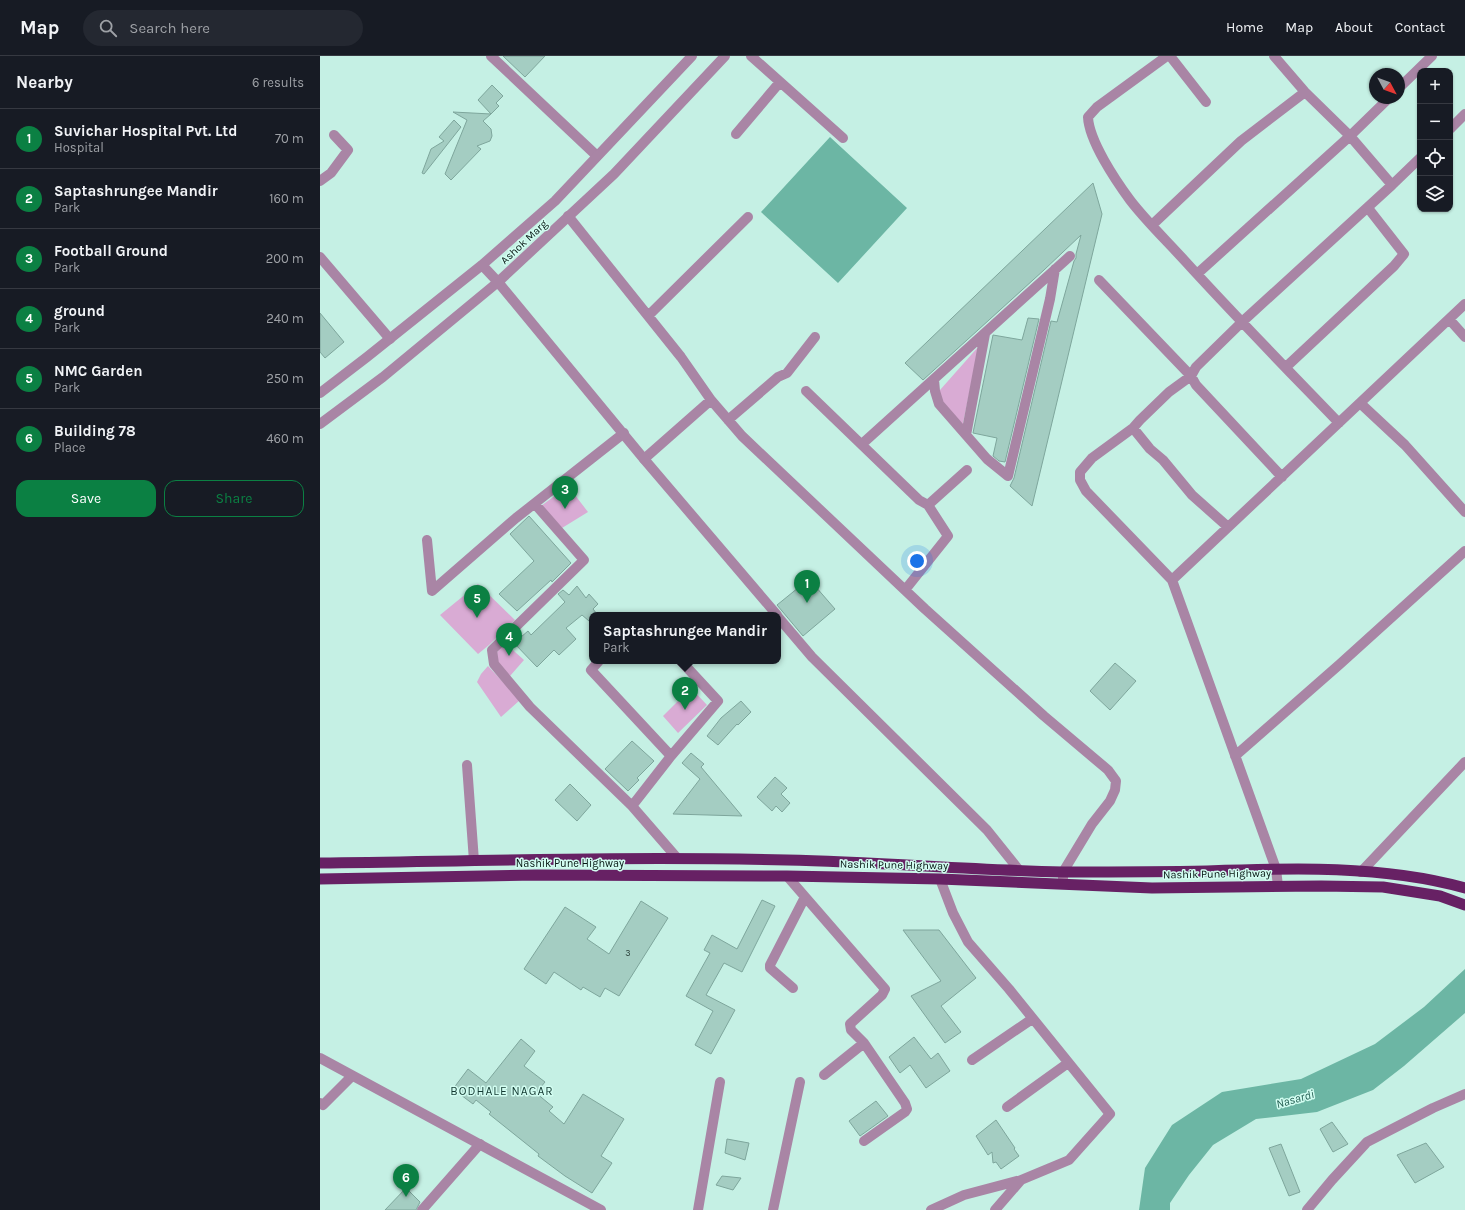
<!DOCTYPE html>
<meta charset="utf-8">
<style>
:root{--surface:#171b24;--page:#242831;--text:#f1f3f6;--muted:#9ea1a6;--line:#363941;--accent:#0b8043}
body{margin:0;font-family:Karla,sans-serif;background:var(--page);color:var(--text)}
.controls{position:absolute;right:12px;top:12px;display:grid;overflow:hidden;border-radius:8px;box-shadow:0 1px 3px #0004}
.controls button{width:36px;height:36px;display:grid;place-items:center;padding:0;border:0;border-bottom:1px solid var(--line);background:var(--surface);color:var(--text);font:20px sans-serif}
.compass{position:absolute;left:1049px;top:12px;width:36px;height:36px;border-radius:50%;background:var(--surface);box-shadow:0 1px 3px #0004;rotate:131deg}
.you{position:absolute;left:597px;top:505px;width:14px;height:14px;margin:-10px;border:3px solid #fff;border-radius:50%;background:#1a73e8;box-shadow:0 0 0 6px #1a73e833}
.badge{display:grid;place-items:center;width:26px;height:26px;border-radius:50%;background:var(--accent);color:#fff;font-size:13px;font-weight:700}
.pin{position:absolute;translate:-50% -33px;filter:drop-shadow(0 1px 2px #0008)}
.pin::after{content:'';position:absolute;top:21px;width:14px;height:12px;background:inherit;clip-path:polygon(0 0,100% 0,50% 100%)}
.popup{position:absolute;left:269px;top:556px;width:192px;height:52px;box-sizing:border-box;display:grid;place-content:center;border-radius:8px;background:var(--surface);filter:drop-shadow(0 1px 3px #0005);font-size:13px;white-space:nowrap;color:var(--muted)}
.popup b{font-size:15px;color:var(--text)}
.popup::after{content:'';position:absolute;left:50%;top:100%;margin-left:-8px;border:8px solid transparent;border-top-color:var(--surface)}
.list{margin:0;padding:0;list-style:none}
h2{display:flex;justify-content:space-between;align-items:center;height:52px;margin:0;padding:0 16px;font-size:17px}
h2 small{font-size:13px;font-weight:400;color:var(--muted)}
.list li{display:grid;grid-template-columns:26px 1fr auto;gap:12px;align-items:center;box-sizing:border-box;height:60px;padding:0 16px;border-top:1px solid var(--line)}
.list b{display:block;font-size:15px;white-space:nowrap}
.list p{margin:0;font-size:13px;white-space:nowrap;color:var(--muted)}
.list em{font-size:13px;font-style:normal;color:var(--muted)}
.actions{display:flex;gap:8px;padding:12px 16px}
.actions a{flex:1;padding:9px 0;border:1px solid var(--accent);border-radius:12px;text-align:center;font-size:14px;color:var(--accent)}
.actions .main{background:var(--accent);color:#fff}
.icon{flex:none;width:22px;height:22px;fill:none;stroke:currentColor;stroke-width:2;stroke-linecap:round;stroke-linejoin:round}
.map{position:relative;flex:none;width:1145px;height:1154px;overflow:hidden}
header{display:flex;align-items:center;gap:24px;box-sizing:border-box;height:56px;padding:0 20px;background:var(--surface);border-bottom:1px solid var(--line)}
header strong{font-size:19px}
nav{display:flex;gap:22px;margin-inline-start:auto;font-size:14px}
.search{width:280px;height:36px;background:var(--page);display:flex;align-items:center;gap:10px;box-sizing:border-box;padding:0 14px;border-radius:22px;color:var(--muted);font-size:15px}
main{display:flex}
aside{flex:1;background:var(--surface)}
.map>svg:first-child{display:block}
.green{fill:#d9abd4}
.water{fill:#6cb6a4}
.building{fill:#a4cdc2;stroke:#7ea69c}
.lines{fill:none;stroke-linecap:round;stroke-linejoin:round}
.minor{stroke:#a985a5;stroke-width:10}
.tertiary{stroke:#a985a5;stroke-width:10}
.trunk{stroke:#672164;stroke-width:11}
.labels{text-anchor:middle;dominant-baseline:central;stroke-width:3;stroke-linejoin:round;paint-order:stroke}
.number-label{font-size:9px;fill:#2d433d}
.street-label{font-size:11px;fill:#051511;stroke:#d2fdf1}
.neighbourhood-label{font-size:12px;letter-spacing:1px;fill:#133931;stroke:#d2fdf1}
.water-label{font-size:12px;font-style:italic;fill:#256054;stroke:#d2fdf1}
</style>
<header>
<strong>Map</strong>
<div class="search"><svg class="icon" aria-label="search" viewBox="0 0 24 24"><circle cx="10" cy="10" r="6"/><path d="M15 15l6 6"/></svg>Search here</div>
<nav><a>Home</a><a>Map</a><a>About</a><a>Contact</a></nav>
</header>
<main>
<aside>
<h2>Nearby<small>6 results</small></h2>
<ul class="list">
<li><span class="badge">1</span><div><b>Suvichar Hospital Pvt. Ltd</b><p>Hospital</p></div><em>70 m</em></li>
<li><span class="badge">2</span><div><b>Saptashrungee Mandir</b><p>Park</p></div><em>160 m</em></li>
<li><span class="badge">3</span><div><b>Football Ground</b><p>Park</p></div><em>200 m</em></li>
<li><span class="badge">4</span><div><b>ground</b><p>Park</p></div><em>240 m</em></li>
<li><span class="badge">5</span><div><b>NMC Garden</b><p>Park</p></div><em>250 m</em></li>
<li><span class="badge">6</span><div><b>Building 78</b><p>Place</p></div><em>460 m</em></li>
</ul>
<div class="actions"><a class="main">Save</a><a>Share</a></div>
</aside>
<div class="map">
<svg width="1145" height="1154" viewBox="0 0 1145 1154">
<rect width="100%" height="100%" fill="#c5f0e4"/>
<path class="green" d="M659,290L642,372L619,342L620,334Z
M248,430L268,456L242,472L221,450Z
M158,528L195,564L169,589L158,598L120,559Z
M185,587L204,604L190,620L178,607L177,596Z
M168,610L200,644L181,661L157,626L161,618Z
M371,632L387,649L358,677L343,660Z"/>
<path class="water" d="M510,81L587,152L518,227L441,156Z
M1145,913V957L1084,1010L1053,1034L997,1056L936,1063L893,1089L869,1119L850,1147V1154H819L825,1112L852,1069L902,1036L981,1023L1055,988L1104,951Z"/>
<path class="building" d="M183,0H225L205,21Z
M172,29L183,40L176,47L179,50L171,58L158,44Z
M133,56L171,58L163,65L171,73L172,80L170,85L157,90L161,93L131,124L125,118L147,64Z
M134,64L141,71L104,118L102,117L111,93L124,85L119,81Z
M773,127L782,158L712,450L690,430L694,422L731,265L737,266L754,205L756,202V198L761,179L724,214L603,324L585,307Z
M0,257L24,286L5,302L0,296Z
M708,262L719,263L685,406L679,405L673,400L677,382L653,377L673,279L702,284Z
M209,460L251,507L232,526L231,524L197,555L179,538L214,505L190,478Z
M489,523L515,553L483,580L457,549Z
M257,530L266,542L269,538L278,548L273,553L277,558L272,559V562L269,565L262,559L246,572L256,583L239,599L234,594L217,611L194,587L208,575L211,579L245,546L238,538L243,534L249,539Z
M795,607L816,625L790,654L770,635Z
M421,645L431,656L418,669L417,668L398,689L387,680L401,662Z
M312,685L334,705L317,722L319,724L308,735L285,713Z
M371,697L384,708L381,711L422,760L353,758L380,723L362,707Z
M455,721L467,732L461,738L470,747L462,756L456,750L452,755L437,741Z
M250,728L271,749L257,765L235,744Z
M442,844L455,850L422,916L404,907L386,939L415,954L391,998L375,989L393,955L366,940L390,897L384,894L392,879L417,893Z
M321,845L348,862L299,940L285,932L280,941L263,931L261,934L234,916L226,928L204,913L245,851L276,871L267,883L289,898Z
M583,874H619L656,922L621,950L641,976L625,987L591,940L621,925Z
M594,981L611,1003L618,997L630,1015L606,1032L590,1009L580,1017L569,1001Z
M201,983L215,995L204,1010L225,1026L216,1037L233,1051L229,1055L244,1068L263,1038L304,1063L281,1100L292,1107L272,1137L245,1120L218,1100L219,1098L169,1058L171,1056L156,1044L153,1048L133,1033L148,1013L166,1027Z
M556,1045L568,1060L540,1080L529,1065Z
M676,1064L695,1092L694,1093L699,1100L681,1113L676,1106L673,1107L672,1096L668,1099L656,1080Z
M1012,1066L1028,1088L1013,1096L1000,1073Z
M407,1083L429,1087L425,1104L405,1097Z
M1106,1087L1124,1111L1095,1127L1077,1099Z
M961,1088L980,1136L969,1140L949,1092Z
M402,1120L421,1122L413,1134L396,1129Z
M86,1132L100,1146L96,1154H65Z"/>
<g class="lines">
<path class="minor" d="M171,0L277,100
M431,0L523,82
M847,0L777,51L768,61C769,85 796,125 810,144C826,165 847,185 865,205C915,260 967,313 1019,367
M850,0L886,46
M1079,32L1112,0
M1069,42L1030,80L1072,129L1100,102
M1130,73L1145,58
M416,78L460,26
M0,125L11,117L28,94L14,79
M248,160L361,301L391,344
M832,169L921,85L985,36
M0,201L70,283
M877,218L1030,80L985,36L954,0
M779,224L871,320L849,336L820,364L813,372L772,402L760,416V424L766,435L852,524
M328,260L428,161
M1129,263L1145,281
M966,311L1074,210L1084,198L1048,152
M614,324L615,335L619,348L667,403L688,420L730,243L735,213
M486,335L599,444L608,449L628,480L585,534
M1040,347L1085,389L1145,456
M408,364L458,321L467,317L495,281
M813,372L830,393L843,404L872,439L908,471
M646,379L665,278
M542,388L750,200
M324,403L391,344L422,380L605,553L724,660L788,714L796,725L795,734L790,745L772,768L743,816V828
M962,421L876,329L871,320L876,311L922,266L1072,129
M215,448L264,504L172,594L174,608L210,651L312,750L358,803
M608,449L647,414
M107,484L112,535L196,462L304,377
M279,605L271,614L351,700
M915,700L1020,608L1145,495
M147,709L154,805
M312,750L351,700L398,645L361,605
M1041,816L1145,706
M467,820L565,933L562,939L530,968L531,974L544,987L585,1047L587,1053L585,1056L544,1085
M958,830L956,813L852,524L1145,248
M473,932L450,912V909L485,841
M652,1004L712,963
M504,1019L544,987
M0,1047L3,1049L32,1020
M687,1051L748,1007
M102,1154L160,1088
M378,1154L400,1026
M453,1154L480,1026
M611,1154L644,1139L701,1124L749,1104L790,1058L689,933L648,886L633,857L620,823
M675,1154L701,1124
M987,1154L1012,1124L1047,1086L1113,1052L1145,1038"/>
<path class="tertiary" d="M162,209L178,226L324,403L457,559
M0,337L47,301L162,209L235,145L372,0
M0,368L63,321L178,226L294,118L405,0
M458,561L492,601L667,774L699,814
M0,1002L281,1154"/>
<path class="trunk" d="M0,807C155,805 311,800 467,804C559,806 651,814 743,816C791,816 839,816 887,815C971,812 1063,809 1145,832
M0,823L216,819L467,820L620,823L832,832L1001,830L1063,831L1120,840L1145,849"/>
</g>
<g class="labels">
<g class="number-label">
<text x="308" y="897">3</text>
</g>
<g class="street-label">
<text transform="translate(204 186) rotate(-43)">Ashok Marg</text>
<text x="250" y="807">Nashik Pune Highway</text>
<text transform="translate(574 809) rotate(1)">Nashik Pune Highway</text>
<text transform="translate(897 818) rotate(-1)">Nashik Pune Highway</text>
</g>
<g class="neighbourhood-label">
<text x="182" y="1035">BODHALE NAGAR</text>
</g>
<g class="water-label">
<text transform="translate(975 1043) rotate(-16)">Nasardi</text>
</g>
</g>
</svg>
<div class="controls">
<button>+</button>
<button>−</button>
<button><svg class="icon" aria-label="locate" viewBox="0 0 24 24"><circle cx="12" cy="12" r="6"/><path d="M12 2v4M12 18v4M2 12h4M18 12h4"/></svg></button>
<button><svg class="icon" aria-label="layers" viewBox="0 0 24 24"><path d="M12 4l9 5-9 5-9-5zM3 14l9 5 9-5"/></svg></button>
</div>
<svg class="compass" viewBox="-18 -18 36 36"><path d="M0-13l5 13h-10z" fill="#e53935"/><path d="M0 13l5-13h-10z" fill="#9ea1a6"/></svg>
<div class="you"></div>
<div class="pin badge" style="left:487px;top:547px">1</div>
<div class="pin badge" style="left:365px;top:654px">2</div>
<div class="popup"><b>Saptashrungee Mandir</b>Park</div>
<div class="pin badge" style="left:245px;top:453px">3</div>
<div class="pin badge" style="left:189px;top:600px">4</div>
<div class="pin badge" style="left:157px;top:562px">5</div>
<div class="pin badge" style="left:86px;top:1141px">6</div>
</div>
</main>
